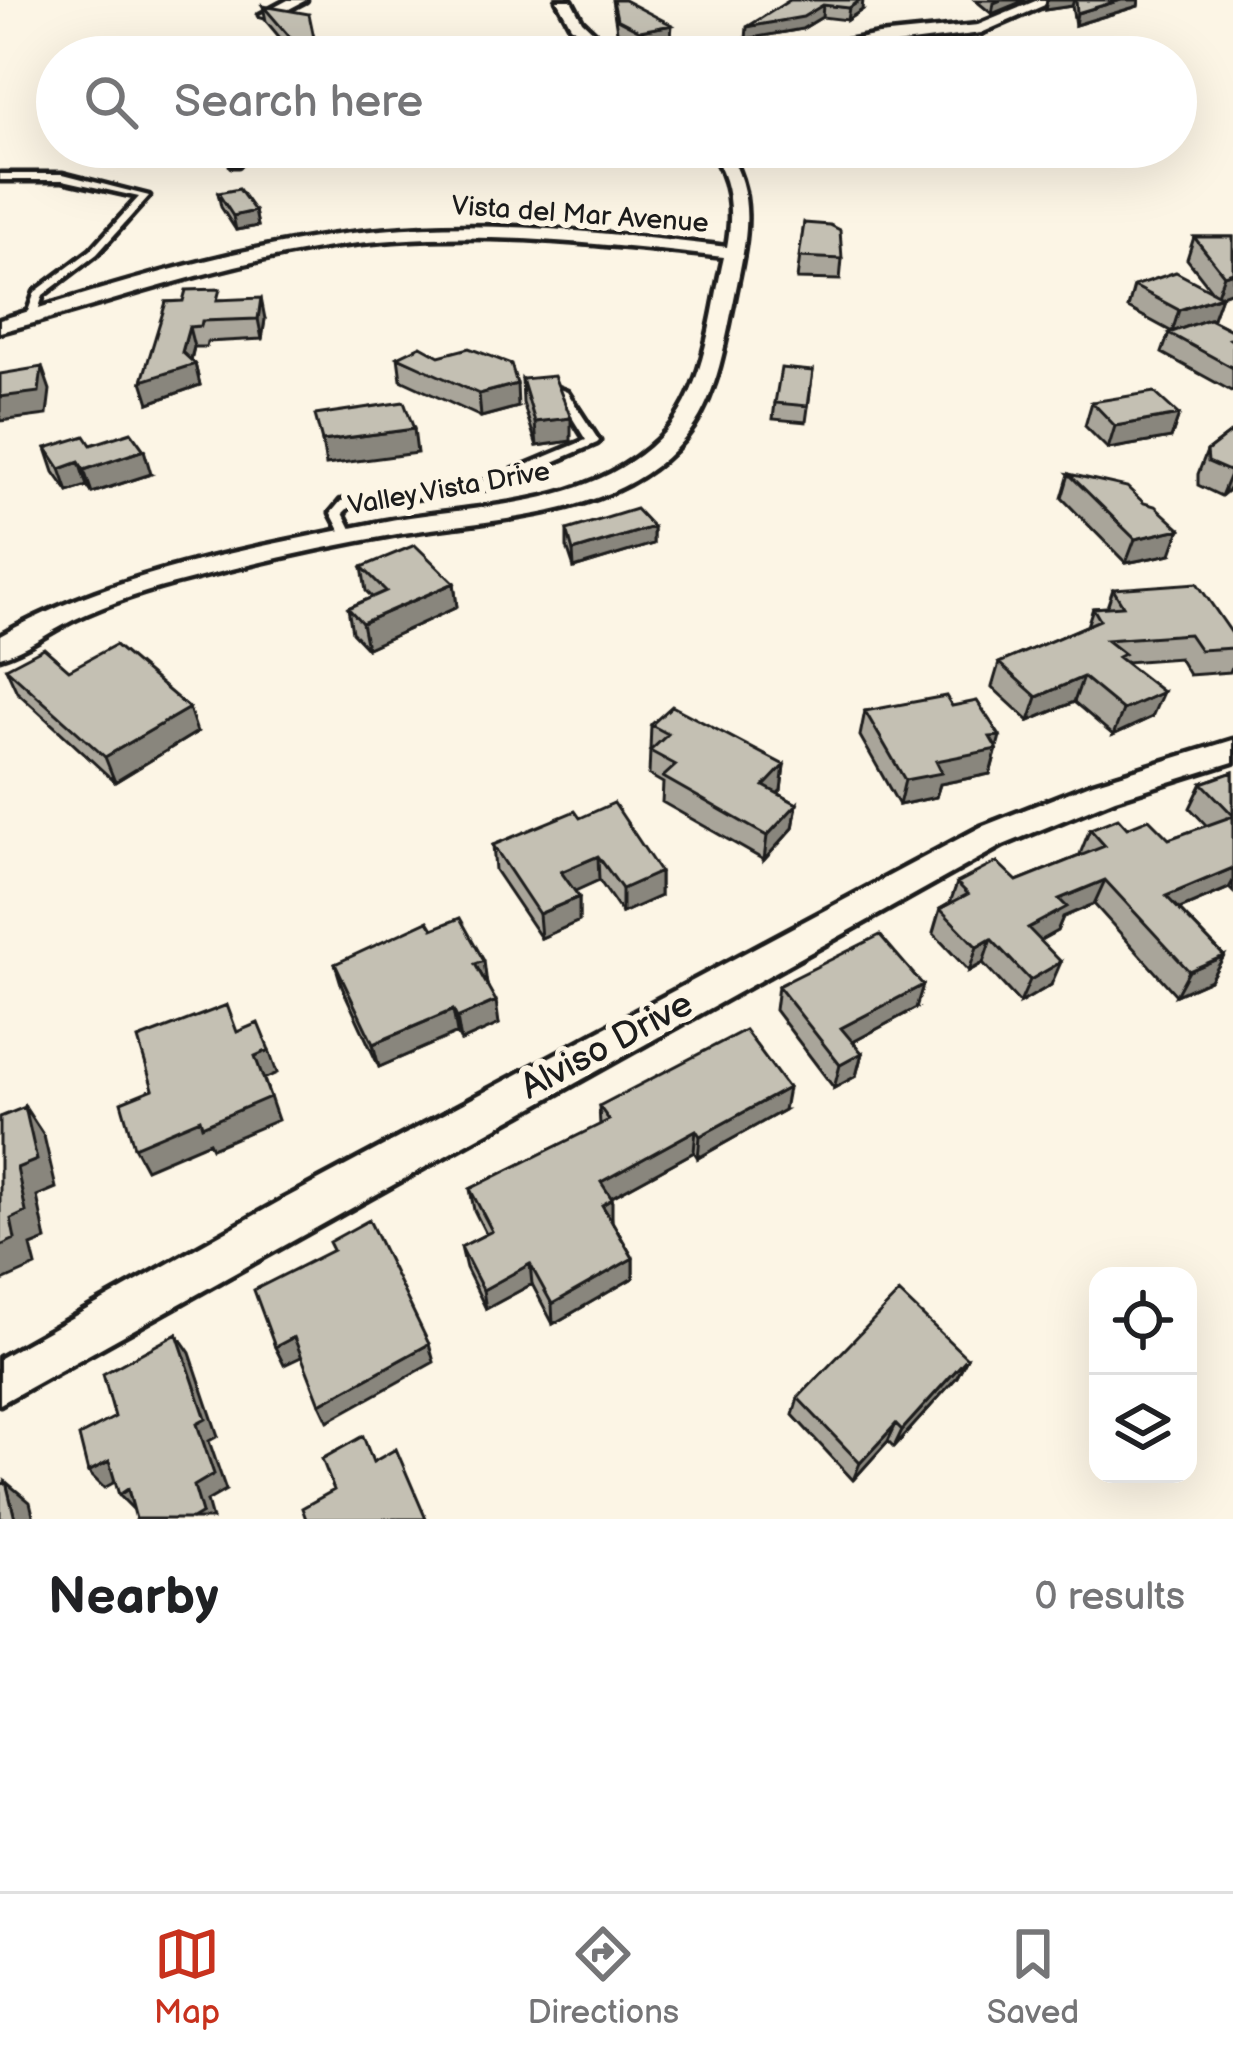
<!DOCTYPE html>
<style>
:root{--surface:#fff;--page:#f6f6f6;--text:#202124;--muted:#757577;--line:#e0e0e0;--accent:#c8321e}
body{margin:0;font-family:"Balsamiq Sans",sans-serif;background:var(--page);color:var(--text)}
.controls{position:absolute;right:36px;bottom:36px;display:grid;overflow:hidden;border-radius:24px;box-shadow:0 12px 48px #0002}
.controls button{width:108px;height:108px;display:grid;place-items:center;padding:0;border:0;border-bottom:3px solid var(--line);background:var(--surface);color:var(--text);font:60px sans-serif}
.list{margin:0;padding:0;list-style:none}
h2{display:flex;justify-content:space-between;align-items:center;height:156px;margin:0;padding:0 48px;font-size:51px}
h2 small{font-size:39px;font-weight:400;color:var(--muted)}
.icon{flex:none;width:66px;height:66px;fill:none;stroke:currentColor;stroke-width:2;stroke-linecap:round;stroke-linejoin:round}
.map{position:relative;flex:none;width:1233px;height:1519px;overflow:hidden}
.search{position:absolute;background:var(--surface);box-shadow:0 12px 48px #0002;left:36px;right:36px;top:36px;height:132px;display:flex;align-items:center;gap:30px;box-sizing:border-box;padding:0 42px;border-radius:66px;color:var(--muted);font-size:45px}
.sheet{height:372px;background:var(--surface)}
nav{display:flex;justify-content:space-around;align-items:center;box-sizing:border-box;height:168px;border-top:3px solid var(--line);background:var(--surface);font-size:33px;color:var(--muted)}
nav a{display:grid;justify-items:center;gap:6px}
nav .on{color:var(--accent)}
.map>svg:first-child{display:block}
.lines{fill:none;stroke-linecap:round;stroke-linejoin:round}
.service-casing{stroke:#1c1c1c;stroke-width:9}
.minor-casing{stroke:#1c1c1c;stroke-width:9}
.service{fill:#fcf5e5;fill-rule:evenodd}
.minor{fill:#fcf5e5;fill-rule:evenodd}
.wall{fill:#a9a59a;stroke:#1c1c1c;stroke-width:3}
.shaded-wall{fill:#89867d;stroke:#1c1c1c;stroke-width:3}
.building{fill:#c4c0b3;stroke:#1c1c1c;stroke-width:3}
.labels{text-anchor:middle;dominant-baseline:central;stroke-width:12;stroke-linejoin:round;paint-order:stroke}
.far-street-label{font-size:27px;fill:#1c1c1c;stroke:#fcf5e5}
.near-street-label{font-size:36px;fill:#1c1c1c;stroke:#fcf5e5}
</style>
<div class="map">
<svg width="1233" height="1519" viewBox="0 0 1233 1519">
<rect width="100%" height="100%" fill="#fcf5e5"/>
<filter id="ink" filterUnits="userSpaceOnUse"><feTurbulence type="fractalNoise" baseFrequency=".00833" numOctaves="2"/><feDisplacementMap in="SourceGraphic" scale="24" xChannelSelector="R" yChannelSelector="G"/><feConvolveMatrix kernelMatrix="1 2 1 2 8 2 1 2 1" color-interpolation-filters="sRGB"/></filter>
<g filter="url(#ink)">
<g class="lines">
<defs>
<path id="service" d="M604,47L607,51L575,57H560Z
M247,147H256L238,165H232V161Z
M0,174H63L149,196L97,254L43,295L36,317L31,320L26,317L35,292L91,250L139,197L63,180H0Z
M541,382L567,392L599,441L597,443L495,487L349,507L343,513L355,537L349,541L345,540L331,513L341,501L488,481L586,440L559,396L537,387L536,385Z"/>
<path id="minor" d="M288,0H306L272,18L260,15Z
M557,0H571L582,21L620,57H605L571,26Z
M1038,0H1056L981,33L795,57H762L879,35L978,25Z
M709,147H725C760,199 744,247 733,304C723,351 716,401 684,439C616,521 494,517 397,534C329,546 260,561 193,579C152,589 111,602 73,620C49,632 25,650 0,657V636C115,571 248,549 376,523C474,503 595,512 667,430C706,386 711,312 724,257C593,243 461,227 330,247C216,264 110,303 0,332V320C125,282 251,241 381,230C496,219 612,234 727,247C734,209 730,179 709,147Z
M1233,740V762L1115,799L1003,845L0,1404V1358L282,1200L981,827L1093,783Z"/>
</defs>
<use href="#service" class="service-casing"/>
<use href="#minor" class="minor-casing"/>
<use href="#service" class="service"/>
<use href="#minor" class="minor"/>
</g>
<path class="wall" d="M612,0H624L671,37L640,43L617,31Z
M790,0L862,10L847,20L822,17L802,29L746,39Z
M975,0H1026L992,14Z
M1047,0H1139L1138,6L1075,25L1072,6L1045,10Z
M263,6L318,57H296L266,21Z
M218,193L255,211L258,226L236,230L221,207Z
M804,223L842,259L840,280L797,279Z
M1194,237H1233V291L1221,295L1213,318L1210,319L1233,331V392L1162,353L1169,333L1172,332L1128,308L1134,286L1212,291L1187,259Z
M223,300L265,319L262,339L207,342L206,347H194L191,361L195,364L200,385L149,403L166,302Z
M398,357L518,407L481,417L401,380Z
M813,371L806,422L773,419L775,403Z
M522,379L571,441L537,446L523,403Z
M1092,402L1179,415L1171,438L1108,449L1085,426Z
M1233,431V486L1221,496L1198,485V474L1207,451Z
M91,445L151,474L92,493L87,486L68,492L54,472L46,448Z
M1069,474L1171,554L1126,563L1062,498Z
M653,527V544L574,568L567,547V530Z
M362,567L454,583L457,607L367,648L352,632L348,608L372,597L366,591Z
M1113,589L1233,635V664L1230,672L1189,675L1179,658L1125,662L1152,717L1113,735L1074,702L1029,721L992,687L999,663L1087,626L1093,608L1107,607Z
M6,668L69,670L197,732L115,782L17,692Z
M952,706L997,749L990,774L940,784L936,797L899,805L860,736L865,711Z
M651,725L784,765L781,790L778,793L797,804L793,828L764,860L662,802L663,783L649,775Z
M1233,772V892L1229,888L1179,909L1224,956L1210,980L1176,995L1094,904L1063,917L1057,931L1040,940L1051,985L1020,1003L983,963L969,971L933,933L940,909L950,903L957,883L1017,881L1082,855L1080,854L1090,829L1127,828L1169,839L1207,826L1190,808L1202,783Z
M580,818L660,872V896L622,913L599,880L574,891L579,897V921L541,938L495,870L493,845Z
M433,929L487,984L499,1024L461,1041L457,1033L379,1067L342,987L335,964Z
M778,986L916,1008L853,1042L862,1053L856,1076L834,1088L775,1010Z
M599,1106L784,1110L698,1158L694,1152L610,1198L612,1221L633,1258V1278L553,1324L532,1284L486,1309L466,1268L461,1247L486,1234L474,1210L470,1189L600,1125Z
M967,1358L957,1377L894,1447L888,1441L853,1480L793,1415L798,1398Z"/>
<path class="shaded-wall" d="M861,0H863L862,10L847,20L849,8Z
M1001,0H1026L992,14L994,3Z
M1047,0H1074L1072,6L1045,10Z
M1121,0H1139L1138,6L1075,25L1077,13Z
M823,5L822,17L802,29L746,39L747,27Z
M672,25L671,37L640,43V31Z
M286,147H315V150L287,153Z
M316,147H348L350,157L318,160Z
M255,211L258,226L236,230L233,216Z
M1233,272V291L1216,297L1224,275Z
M1221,296L1213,318L1172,332L1179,310Z
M261,298L265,319L262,339L258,319Z
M189,327L194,347L189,366L195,364L200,385L149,403L142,381L182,352Z
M42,367L50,390L47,415L0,421V397Z
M517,384L518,407L481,417L479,394Z
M1179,415L1171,438L1108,449L1115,426Z
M571,418V441L537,446L535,422Z
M414,429L417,453L326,465L322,441Z
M144,450L151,474L92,493L84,470Z
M79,462L87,486L68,492L60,469Z
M1233,470V486L1221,496L1231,472Z
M653,527V544L574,568L573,551Z
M1180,529L1171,554L1126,563L1135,539Z
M454,583L457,607L367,648L362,623Z
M1083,677L1074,702L1029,721L1037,697Z
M1163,692L1152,717L1113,735L1123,710Z
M189,708L197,732L115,782L105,757Z
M1000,736L990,774L940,784L936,797L899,805L905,780L936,761L990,737Z
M784,765L781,790L761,810L764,786Z
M797,804L793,828L764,860L767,836Z
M598,856L599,880L562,897L561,872Z
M1233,868V881L1229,888L1154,920L1166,896Z
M660,872V896L622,913V889Z
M1105,880L1094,904L1063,917L1057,931L1019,952L1028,928L1059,899Z
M579,897V921L541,938L539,914Z
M991,939L983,963L969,971L977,947Z
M1224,956L1210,980L1176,995L1189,971Z
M484,961L487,985L475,964Z
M1061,962L1051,985L1020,1003L1030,980Z
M923,985L916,1008L836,1051L841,1028Z
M496,1001L499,1024L461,1041L457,1018Z
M453,1010L457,1033L379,1067L373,1044Z
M269,1050L277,1073L264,1079L278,1120L212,1148L209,1142L146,1169L134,1147L255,1056Z
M862,1053L856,1076L834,1088L840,1065Z
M788,1088L784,1110L698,1158L700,1136Z
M25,1107L44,1136L56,1188L37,1196L46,1240L31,1246L36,1266L0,1282V1246L11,1219Z
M696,1130L694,1152L601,1203V1182Z
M612,1199V1221L602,1205Z
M633,1258V1278L553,1324L552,1304Z
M530,1264L532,1284L486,1309L483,1290Z
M177,1334L190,1353L218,1436L209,1441L226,1490L207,1501L212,1519H192L197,1424Z
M294,1337L303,1356L284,1365L275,1347Z
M429,1344L434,1362L328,1421L320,1404Z
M967,1358L957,1377L894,1447L902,1430Z
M896,1424L888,1441L853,1480L860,1463Z
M109,1461L124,1477L104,1488L88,1472Z
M6,1482L30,1502L34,1519H15Z
M128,1489L134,1510L119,1495Z"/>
<path class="building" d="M613,0H624L672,25L640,31L617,19Z
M790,0H861L849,8L823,5L803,17L747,27Z
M1076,0H1121L1077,13Z
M263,6L309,14L318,57H307Z
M239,189L255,211L233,216L218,193Z
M804,223L830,225L840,230L842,259L799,257Z
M1194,237H1233V272L1224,275Z
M1176,272L1221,296L1179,310L1134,286Z
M220,289L217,300L261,298L258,319L202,321L201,326L189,327L182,352L195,364L142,381L166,302L183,301L186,290Z
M1209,319L1233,331V338L1230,339L1233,341V368L1169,333Z
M421,346L439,356L469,348L511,364L517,384L479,394L398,357Z
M42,367L39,392L0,397V374Z
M781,368L813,371L808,406L775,403Z
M554,376L571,418L535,422L522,379Z
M1154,392L1179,415L1115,426L1092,402Z
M404,402L414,429L322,441L315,415Z
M1233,431V470L1231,472L1208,462L1207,451Z
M131,432L144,450L84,470L79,462L60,469L46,448L85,436L91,445Z
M1069,474L1127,487L1144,503L1155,506L1180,529L1135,539Z
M636,509L653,527L573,551L567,530Z
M415,545L454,583L362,623L348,608L386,591L362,567Z
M1197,583L1233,635V648L1200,650L1189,634L1106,640L1124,654L1118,657L1163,692L1123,710L1083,677L1037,697L999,663L1100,620L1093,608L1123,606L1113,589Z
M115,645L189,708L105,757L6,668L44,648L69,670Z
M946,696L952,706L977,701L1000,736L990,737L997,749L936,761L942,773L905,780L865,711Z
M672,706L784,765L764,786L797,804L767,836L663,777L676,765L650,751L668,734L651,725Z
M1233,772V815L1202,783Z
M614,803L660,872L622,889L598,856L561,872L579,897L539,914L493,845L575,811L580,818Z
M1233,816V868L1166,896L1224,956L1189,971L1105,880L1059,899L1067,907L1028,928L1061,962L1030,980L991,939L977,947L940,909L968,894L957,883L997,862L1017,881L1105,846L1090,829L1118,818L1127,828L1149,819L1169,839Z
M460,918L484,961L475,964L496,1001L457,1018L453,1010L373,1044L335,964L428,921L433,929Z
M880,935L923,985L841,1028L862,1053L840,1065L778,986Z
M227,1005L237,1032L258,1023L269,1050L255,1056L270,1097L202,1126L200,1119L134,1147L121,1102L153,1089L138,1039Z
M745,1030L788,1088L700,1136L696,1130L601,1182L612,1199L602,1205L633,1258L552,1304L530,1264L483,1290L461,1247L492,1231L470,1189L609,1120L599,1106Z
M25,1107L37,1160L17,1168L26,1212L11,1219L15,1239L0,1246V1117Z
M369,1220L429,1344L320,1404L294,1337L275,1347L254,1290L333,1250L329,1242Z
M899,1293L967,1358L902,1430L896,1424L860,1463L798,1398Z
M177,1334L206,1419L197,1424L214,1474L194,1486L202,1513L192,1519H136L128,1489L119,1495L109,1461L88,1472L79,1436L115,1417L103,1374Z
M363,1436L373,1462L396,1449L426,1519H306L302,1508L334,1490L322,1459Z
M6,1482L15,1519H0V1485Z"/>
</g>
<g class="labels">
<g class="far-street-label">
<text transform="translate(580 215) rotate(4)">Vista del Mar Avenue</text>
<text transform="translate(449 489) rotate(-10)">Valley Vista Drive</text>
</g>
<g class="near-street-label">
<text transform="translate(607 1046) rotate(-28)">Alviso Drive</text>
</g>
</g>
</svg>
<div class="controls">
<button><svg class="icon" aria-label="locate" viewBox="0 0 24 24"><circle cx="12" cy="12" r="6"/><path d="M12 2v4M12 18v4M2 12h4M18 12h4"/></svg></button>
<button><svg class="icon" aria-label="layers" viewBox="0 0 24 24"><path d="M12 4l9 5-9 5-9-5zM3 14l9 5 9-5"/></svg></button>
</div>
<div class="search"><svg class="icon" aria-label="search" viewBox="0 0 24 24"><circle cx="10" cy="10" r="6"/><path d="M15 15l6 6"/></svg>Search here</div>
</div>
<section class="sheet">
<h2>Nearby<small>0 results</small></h2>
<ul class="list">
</ul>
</section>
<nav>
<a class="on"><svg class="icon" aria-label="map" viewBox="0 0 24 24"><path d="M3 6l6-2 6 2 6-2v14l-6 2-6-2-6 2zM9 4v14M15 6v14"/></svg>Map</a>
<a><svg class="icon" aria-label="directions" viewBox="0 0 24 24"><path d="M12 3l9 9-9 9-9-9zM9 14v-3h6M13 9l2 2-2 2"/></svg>Directions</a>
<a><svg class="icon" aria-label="saved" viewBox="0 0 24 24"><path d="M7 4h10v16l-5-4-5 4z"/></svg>Saved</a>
</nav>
